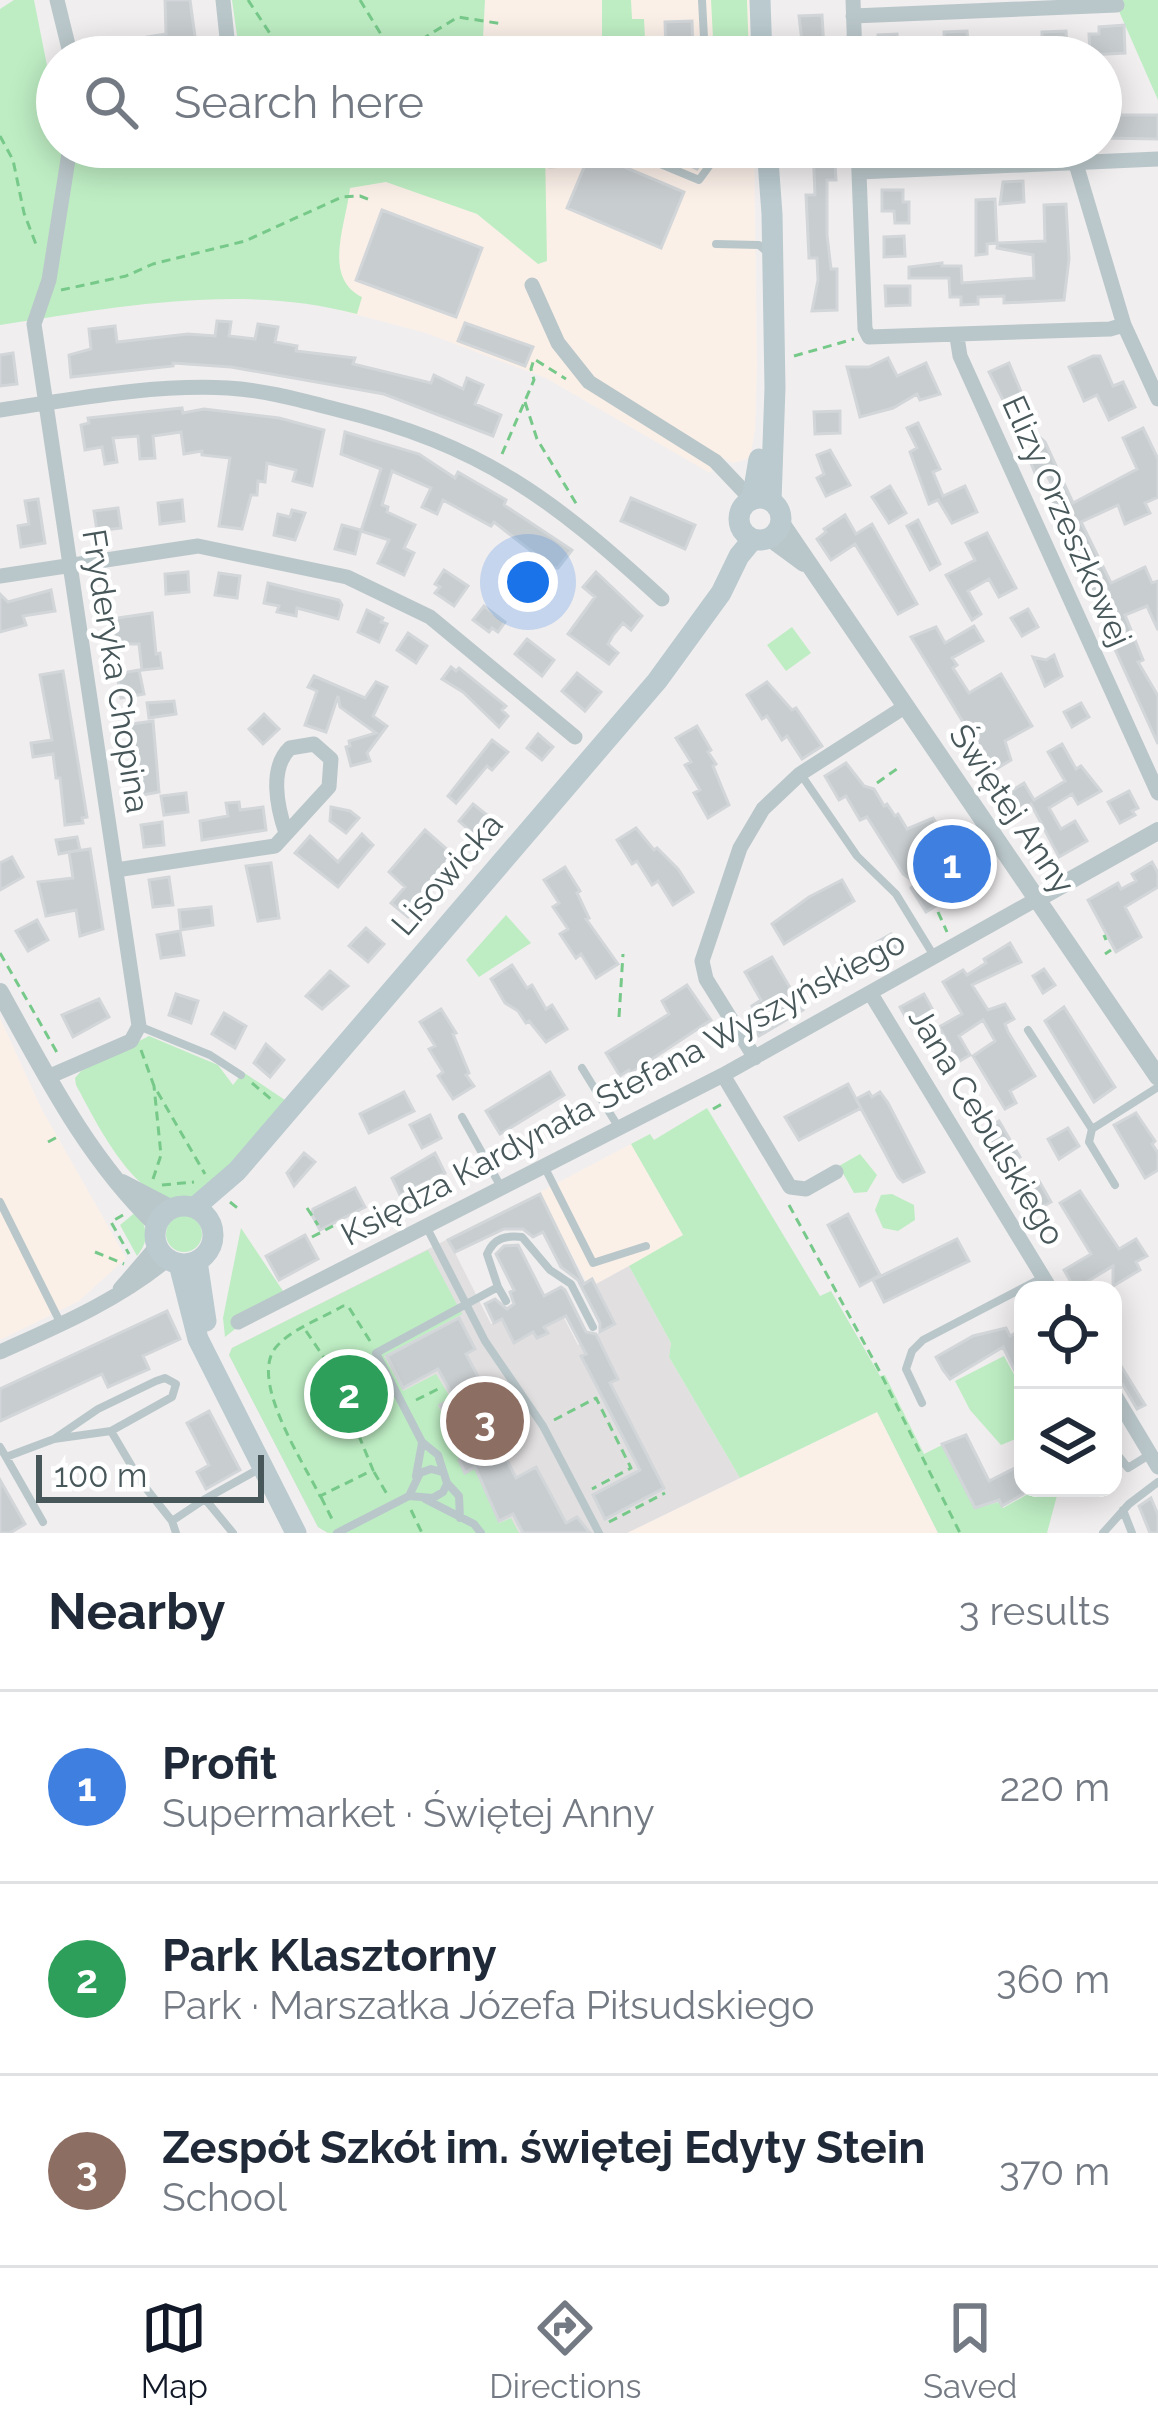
<!DOCTYPE html>
<meta charset="utf-8">
<style>
:root{--surface:#fff;--page:#f6f6f7;--text:#1f2937;--muted:#747a83;--line:#e0e1e3;--accent:#111827}
body{margin:0;font-family:Raleway,sans-serif;background:var(--page);color:var(--text)}
.controls{position:absolute;right:36px;bottom:36px;display:grid;overflow:hidden;border-radius:24px;box-shadow:0 6px 30px #0003}
.controls button{width:108px;height:108px;display:grid;place-items:center;padding:0;border:0;border-bottom:3px solid var(--line);background:var(--surface);color:var(--text);font:60px sans-serif}
.scale{position:absolute;left:36px;bottom:30px;width:228px;box-sizing:border-box;padding-left:12px;border:6px solid #47575a;border-top:0;font-size:33px;line-height:42px;white-space:nowrap;color:#47575a;-webkit-text-stroke:9px #fff;paint-order:stroke}
.you{position:absolute;left:528px;top:582px;width:42px;height:42px;margin:-30px;border:9px solid #fff;border-radius:50%;background:#1a73e8;box-shadow:0 0 0 18px #1a73e833}
.badge{display:grid;place-items:center;width:78px;height:78px;border-radius:50%;background:var(--accent);color:#fff;font-size:39px;font-weight:700}
.pin{position:absolute;translate:-50% -50%;border:6px solid #fff;box-shadow:0 3px 12px #0006}
.list{margin:0;padding:0;list-style:none}
h2{display:flex;justify-content:space-between;align-items:center;height:156px;margin:0;padding:0 48px;font-size:51px}
h2 small{font-size:39px;font-weight:400;color:var(--muted)}
.list li{display:grid;grid-template-columns:78px 1fr auto;gap:36px;align-items:center;box-sizing:border-box;height:192px;padding:0 48px;border-top:3px solid var(--line)}
.list b{display:block;font-size:45px;white-space:nowrap}
.list p{margin:0;font-size:39px;white-space:nowrap;color:var(--muted)}
.list em{font-size:39px;font-style:normal;color:var(--muted)}
.icon{flex:none;width:66px;height:66px;fill:none;stroke:currentColor;stroke-width:2;stroke-linecap:round;stroke-linejoin:round}
.map{position:relative;flex:none;width:1158px;height:1533px;overflow:hidden}
.search{position:absolute;background:var(--surface);box-shadow:0 6px 30px #0003;left:36px;right:36px;top:36px;height:132px;display:flex;align-items:center;gap:30px;box-sizing:border-box;padding:0 42px;border-radius:66px;color:var(--muted);font-size:45px}
.sheet{height:732px;background:var(--surface)}
nav{display:flex;justify-content:space-around;align-items:center;box-sizing:border-box;height:168px;border-top:3px solid var(--line);background:var(--surface);font-size:33px;color:var(--muted)}
nav a{display:grid;justify-items:center;gap:6px}
nav .on{color:var(--accent)}
.map>svg:first-child{display:block}
.commercial{fill:#fbf0e8}
.education{fill:#e1dfe0}
.green{fill:#beedc3}
.building{fill:#c8cdd0;stroke:#d2d6d9;stroke-width:3;fill-rule:evenodd}
.lines{fill:none;stroke-linecap:round;stroke-linejoin:round}
.path{stroke:#77c98a;stroke-width:3;stroke-dasharray:9 6;stroke-linecap:butt}
.service{stroke:#bac7ca;stroke-width:8}
.minor{stroke:#bac7ca;stroke-width:15}
.tertiary{stroke:#bac7ca;stroke-width:18}
.secondary{stroke:#bacacf;stroke-width:21}
.labels{text-anchor:middle;dominant-baseline:central;stroke-width:9;stroke-linejoin:round;paint-order:stroke}
.street-label{font-size:33px;fill:#47575a;stroke:#fff}
</style>
<div class="map">
<svg width="1158" height="1533" viewBox="0 0 1158 1533">
<rect width="100%" height="100%" fill="#f1eeef"/>
<path class="commercial" d="M485,0H749L751,57H482Z
M544,147H754L757,365L755,430L750,458L733,463L720,457L710,473L546,378L426,333L317,304L355,162Z
M0,1018L41,1108L126,1258L79,1301L0,1340Z
M631,1144L684,1236L596,1284L593,1277L586,1281L556,1226L533,1237L516,1205Z
M877,1412L938,1533H627Z"/>
<path class="education" d="M448,1239L491,1324L551,1293L578,1345L617,1325L596,1284L629,1266L671,1343L669,1357L740,1478L627,1533H328L318,1527L229,1355L232,1348Z"/>
<path class="green" d="M14,0H34L57,116V147H545L547,261L538,264L477,214L386,182L350,188C346,225 322,277 362,297L357,314C240,283 118,307 0,325V9Z
M232,0H485L482,57H240Z
M602,0H631L632,19H644L646,57H602Z
M711,0H747L749,57H714Z
M1114,0H1158V100Z
M792,627L811,653L786,671L767,645Z
M506,915L531,943L479,977L466,960Z
M149,1036L218,1065L233,1085L243,1072L285,1100C263,1127 227,1181 195,1196C142,1221 96,1121 76,1085L75,1078L81,1071Z
M707,1108L820,1296L831,1291L880,1376L885,1375L924,1454L942,1445L975,1508L999,1502L1003,1508L1037,1489L1059,1488L1047,1533H938L877,1412L740,1478L669,1357L671,1343L629,1266L683,1235L631,1144L650,1134L654,1140Z
M860,1154L877,1175L867,1192L854,1193L839,1166Z
M892,1194L914,1205L915,1220L898,1231L883,1228L875,1210L881,1195Z
M137,1211C147,1227 150,1240 137,1256L120,1225Z
M166 1234a18 18 0 1 1 36 0a18 18 0 1 1-36 0Z
M241,1228L283,1291L225,1337L223,1318Z
M428,1250L462,1314L384,1356L403,1391L436,1374L450,1397L438,1406L466,1454L458,1460L465,1473L474,1468L499,1523L511,1518L519,1533H328L318,1527L229,1355L232,1348Z
M1004,1356L1023,1391V1436L1001,1445L970,1410L955,1381Z"/>
<path class="building" d="M165,0H190L197,51L172,57H109L108,50L148,44L147,37L166,34Z
M822,15L824,49L803,51L799,16Z
M692,21L693,51L666,52L665,22Z
M1124,25L1125,53L1090,55L1089,34H1099V27Z
M967,31L969,53L945,54L944,32Z
M1066,31L1067,45L1042,46V32Z
M897,34V55H879L878,35Z
M1101,108H1120V115H1158V139L1101,138Z
M577,147L684,192L661,248L567,208L585,165L550,167V148Z
M652,147H680L701,156V163L697,169Z
M813,147H834L836,180H827V235L831,269H837V310L812,311L818,280L817,258H809L806,195H815Z
M1023,181L1024,202L1000,204L1003,182Z
M882,190H903V202H909V223H895L894,211H882Z
M995,199L997,243L987,244V254L976,255V200Z
M1066,204L1069,259L1064,300L1004,303V296L978,297V304L961,305V297H950L949,278H909V267L942,263V266H961L962,283L1034,278L1033,255L997,248L998,243L1045,241L1044,205Z
M382,210L482,248L456,317L356,280Z
M904,236L905,256L884,257V237Z
M885,286H910V305L886,306Z
M217,321L231,322L229,336L255,339L258,324L278,327L275,342L297,346L296,351L355,358L353,364L431,383L434,375L463,389L467,378L483,385L475,404L501,415L493,436L384,394L231,367L173,363V366L71,377L69,355L91,349L89,329L115,326L117,342L188,334L215,336Z
M465,323L533,347L525,366L458,341Z
M13,353L17,384L0,386V355Z
M1093,356H1100L1113,386L1123,382L1135,407L1109,420L1097,395L1084,401L1069,367Z
M888,358L897,376L926,363L940,394L920,400L917,394L893,408L860,417L847,367H869Z
M1009,363L1022,394L1004,402L989,372Z
M182,408L183,413L204,409L279,418L324,430L312,486L293,481L296,470L267,463L265,482L258,481L257,495H251L242,529L219,526L230,458L202,455V451L184,454L181,432L153,436L155,458L140,459L138,436L113,438L117,462L105,464L102,447L85,450L81,425L89,423L88,418Z
M840,411V433L815,434L814,412Z
M918,423L940,469L933,472L943,496L965,486L977,512L952,523L938,500L929,504L910,452L917,448L907,428Z
M1143,428L1158,459V497L1145,503L1150,513L1125,524L1118,505L1081,522L1111,583L1145,567L1152,583L1158,581V630L1147,606L1125,615L1143,660L1138,662L1158,696V744L1048,502L1058,497L1044,469L1035,473L1026,451L1035,447L1031,438L1037,435L1045,442L1073,503L1137,469L1123,438Z
M345,432L419,454L455,478L458,472L506,500L504,505L572,550L558,568H553L494,522L491,526L443,500L437,514L422,507L431,488L392,471L382,505L388,507L387,512L415,525L404,548L414,553L404,575L378,563L389,540L361,531L381,469L341,454Z
M830,450L850,485L826,496L817,478L824,474L817,455Z
M890,486L906,513L889,523L872,497Z
M631,498L695,525L685,549L621,521Z
M38,499L45,543L21,547L18,526L29,524L25,501Z
M182,500L184,521L160,524L158,503Z
M118,508L121,528L97,531L94,511Z
M292,510L305,513L295,540L274,535L278,514L290,517Z
M845,515L856,534L872,524L917,604L898,614L855,544L831,560L817,539L826,532L824,529Z
M918,520L940,564L930,570L907,526Z
M342,525L361,530L355,554L335,549Z
M987,533L1016,588L999,597L989,579L968,591L981,614L972,620L946,575L975,560L966,543Z
M444,570L468,586L454,606L435,593L440,587L435,584Z
M188,572L189,592L166,594L165,574Z
M596,572L642,616L631,630L623,623L613,635L608,644L618,653L609,664L568,634L595,597L583,587Z
M219,573L240,576L237,598L215,595Z
M268,583L339,600L342,605L338,619L297,608L296,616L277,612L279,606L264,603Z
M51,590L55,611L23,616L26,625L0,632V594L8,602Z
M484,606L505,622L498,632L492,628L489,632L473,620Z
M1028,609L1038,627L1022,636L1011,618Z
M367,610L383,618L381,622L387,624L379,642L358,632Z
M152,613L156,654L160,653L162,668L142,670L139,644H115L111,619Z
M974,626L983,641L952,658L957,665L953,668L969,693L1001,674L1032,726L1005,741L1011,760L993,771L911,637L936,627L945,643Z
M408,633L427,646L416,663L397,650Z
M527,639L554,660L542,676L515,654Z
M1054,655L1062,676L1045,686L1033,657L1046,660Z
M451,667L456,671L459,668L506,706L502,710L508,716L499,727L463,692L442,679Z
M139,670L144,694L121,698L117,674Z
M63,671L87,817L82,818L83,823L65,825L60,778H56L53,754L33,757L31,743L52,740L40,675Z
M577,673L601,692L585,711L562,691Z
M314,676L365,698L376,682L387,687L373,716L387,726L367,753L370,761L351,766L346,747L350,746L349,741L376,733L340,707L338,696L326,732L305,725L317,691L308,687Z
M767,682L792,710L796,708L822,746L802,759L787,736L782,740L767,716L762,719L747,695Z
M174,701L176,714L149,718L147,703Z
M1081,703L1089,717L1072,727L1064,712Z
M264,714L279,729L263,744L249,729Z
M153,721L159,792L137,796L125,725Z
M697,726L711,750L708,752L716,764L713,766L729,805L708,818L694,793L700,790L685,765L691,762L676,738Z
M538,734L553,747L542,760L527,748Z
M492,740L508,752L492,770L487,766L456,803L448,796Z
M1062,744L1076,769L1081,766L1101,791L1078,804L1072,794L1049,808L1061,829L1075,821L1087,841L1059,857L1031,804L1017,812L1006,794L1024,783L1034,800L1065,781L1048,752Z
M846,763L864,786L874,789L884,806L887,804L895,816L898,814L907,829L933,818L963,861L973,884L926,912L911,888L916,883L903,874L867,817L860,820L846,796L839,800L825,776ZM935,851L952,878L931,892L914,864Z
M1129,791L1138,808L1132,811L1135,815L1120,823L1108,802Z
M186,793L188,812L164,815L161,796Z
M239,802L240,810L263,807L266,830L202,840L200,821L228,816L226,803Z
M473,804L491,818L477,837L459,821Z
M331,807L350,811L359,818L346,833L330,821Z
M162,822L164,845L144,847L141,825Z
M636,828L654,850L657,848L678,869L693,892L673,905L658,881L652,885L637,861L632,864L617,840Z
M425,830L458,859L415,902L418,905L408,917L391,903L405,887L389,872Z
M362,834L373,845L338,887L295,853L310,836L338,862Z
M77,837L80,850L59,854L56,840Z
M90,849L103,929L80,936L76,910L46,916L38,882L73,878L69,852Z
M12,857L23,877L0,890V863Z
M1152,862L1158,873V887L1125,907L1141,937L1116,952L1088,900L1118,883L1121,889L1136,881L1132,874Z
M271,863L279,918L258,921L246,866Z
M565,867L580,891L577,893L589,918L586,919L618,964L596,978L581,954L576,958L560,934L568,929L553,907L559,903L544,880Z
M169,877L173,905L153,907L149,880Z
M842,880L854,901L784,944L772,924L809,897Z
M211,907L213,925L181,930L179,910Z
M37,920L48,940L28,951L16,931Z
M366,928L384,944L368,962L349,946Z
M180,931L184,955L161,958L157,935Z
M891,934L901,953L887,961L877,942Z
M1010,943L1021,962L972,985L988,1010L1005,1004L1014,1019L1005,1024L1008,1032L1035,1076L1010,1091L1016,1103L1005,1109L973,1056L995,1041L983,1020L959,1036L970,1055L948,1068L942,1058L953,1051L939,1027L962,1014L943,982L963,970L967,975L986,963L984,959Z
M772,957L803,1010L759,1036L749,1019L757,1014L752,1006L761,1000L745,972Z
M512,965L527,988L532,985L546,1009L552,1005L567,1029L546,1042L529,1021L526,1023L518,1011L505,1003L491,979Z
M1044,969L1055,985L1043,993L1033,976Z
M330,971L348,986L322,1009L306,996Z
M687,985L711,1020L631,1073L629,1070L620,1076L606,1053L669,1014L662,1001Z
M176,994L198,1001L191,1023L169,1015Z
M924,994L935,1014L911,1027L900,1007Z
M99,999L109,1017L73,1037L62,1015Z
M1064,1007L1115,1087L1094,1102L1045,1021Z
M441,1009L456,1033L453,1034L469,1073L466,1075L474,1086L453,1099L438,1076L443,1072L429,1049L435,1046L420,1022Z
M224,1013L246,1026L235,1048L212,1034Z
M266,1044L284,1060L270,1077L254,1063Z
M550,1072L564,1095L500,1134L486,1111Z
M848,1084L861,1108L799,1140L785,1117Z
M404,1092L414,1111L369,1133L360,1114Z
M869,1092L872,1097L880,1092L888,1103L924,1172L903,1182L898,1177L856,1099Z
M1136,1113L1155,1141L1152,1144L1158,1153V1170L1145,1178L1114,1125Z
M430,1115L441,1138L422,1148L410,1125Z
M999,1121L1020,1157L1001,1168L980,1132Z
M1068,1128L1079,1146L1059,1159L1048,1139Z
M304,1153L315,1162L294,1186L287,1173Z
M435,1153L445,1173L400,1195L392,1178Z
M1039,1181L1051,1202L1029,1214L1019,1196Z
M355,1188L365,1207L320,1230L312,1215L313,1209Z
M1080,1191L1119,1249L1136,1239L1147,1256L1136,1262L1140,1270L1113,1286V1266L1075,1289L1064,1270L1091,1254L1060,1203Z
M540,1194L584,1284L592,1279L615,1324L600,1332V1323L578,1280L561,1267L543,1232L533,1237L523,1229H504L455,1252L448,1240Z
M848,1214L880,1275L860,1286L828,1225Z
M305,1235L318,1259L279,1280L266,1256Z
M957,1239L969,1261L884,1302L873,1280Z
M518,1245L544,1296L561,1287L565,1290L586,1332L596,1334L618,1379L610,1383L664,1488L605,1519L593,1495L640,1470L581,1356L586,1354L566,1316L544,1327L548,1333L537,1338L533,1332L514,1343L502,1319L494,1323L485,1304L495,1299L507,1309L514,1304L510,1292L514,1290L496,1254L504,1246Z
M167,1311L180,1339L143,1356L149,1369L108,1387L102,1374L0,1421V1389Z
M459,1318L475,1349L466,1354L482,1384L492,1378L506,1406L485,1417L516,1478L536,1467L566,1523L577,1517L590,1533H523L513,1514L499,1521L475,1467L465,1473L459,1460L468,1454L440,1405L454,1398L438,1369L403,1388L387,1356Z
M1006,1328L1010,1336L1023,1329V1387L1003,1347L950,1379L943,1370L936,1357L973,1336Z
M1113,1353L1145,1405L1137,1409L1123,1385L1113,1380Z
M209,1411L240,1470L206,1489L197,1472L209,1465L187,1423Z
M966,1435L989,1481L1023,1464V1494L1002,1506L999,1500L975,1508L942,1444Z
M0,1480L25,1524L10,1533H0Z
M1151,1498L1158,1515V1533H1150L1139,1506Z"/>
<g class="lines">
<path class="path" d="M248,0L273,38L391,50L394,57
M360,0L390,49
M381,57L391,50L406,49L458,17L503,24
M0,136L13,160L24,213L37,247
M423,147L428,161
M61,290L126,276L153,264L245,241L342,197L360,196L370,200
M794,356L854,339
M525,402L537,439L577,505
M502,454L534,380L531,369L534,359L566,379
M877,783L901,766
M955,846L968,838
M984,879L992,874
M938,912L947,932
M1104,935L1106,940
M0,953L59,1056
M1105,954L1111,950
M619,1017L623,954
M141,1050L154,1086L205,1174
M252,1083L272,1100
M713,1109L724,1103
M48,1142L61,1135
M153,1179L161,1155L154,1086
M162,1185L194,1182
M230,1202L241,1211
M789,1205L880,1372L960,1533
M307,1208L318,1225
M123,1215L111,1222L129,1254
M312,1237L333,1226
M95,1252L124,1264
M306,1331L327,1362L343,1395
M370,1341L348,1306H343C323,1318 293,1328 277,1346C247,1378 304,1463 320,1496L373,1470L343,1397L378,1379
M416,1400L438,1389
M554,1420L596,1398L631,1468L592,1489
M374,1472L387,1494
M321,1497L333,1521
M411,1510L422,1533
M609,1522L665,1493"/>
<path class="service" d="M702,0L705,57
M644,147L646,158L699,180L710,165L708,147
M716,244L759,245L766,251
M802,776L857,856L896,894L934,956
M141,1027L210,1055L241,1075
M1028,1030L1092,1129L1158,1087
M582,1068L619,1128
M462,1117L501,1187
M1092,1129L1089,1142L1115,1185
M545,1168L593,1263L646,1246
M0,1202L61,1324
M427,1228L485,1341L543,1426L599,1533
M498,1287L506,1301
M922,1403L906,1369L912,1351L923,1340L1042,1278
M111,1431L141,1482L172,1521L176,1533
M0,1447L6,1457L54,1439L111,1431L172,1397L176,1384L165,1378L156,1381L98,1409L54,1439
M1113,1449L1128,1468L1149,1455
M6,1457L43,1522
M442,1472L431,1469L420,1473L409,1496L433,1498L443,1492L447,1484
M416,1476L422,1443
M425,1499L474,1524L481,1533
M1123,1510L1132,1533
M460,1518L459,1496L447,1483L438,1455L422,1442L376,1353L498,1287L487,1254C494,1238 506,1235 522,1237L550,1270L571,1284L593,1327
M172,1521L205,1499
M233,1533L205,1499L259,1469
M337,1533L409,1496
M1103,1533L1129,1504L1158,1482"/>
<path class="minor" d="M57,0L71,57
M853,0L855,57
M853,16L1117,5
M223,57L227,38L223,0
M858,147L865,329L869,337L1110,329L1124,325
M1076,164L1124,325L1158,399
M859,172L1158,159
M532,285L558,343L589,382L715,461L752,500
M957,337L960,356L1158,793
M0,410C74,399 153,384 228,388C264,390 300,400 335,409C483,445 553,499 662,599
M0,576L198,546L347,577L430,617L575,737
M116,870L275,846L329,787L331,759L314,744L290,748C269,768 277,807 286,833
M871,994L1051,1290
M755,1058L706,979L702,961L740,848L763,809L800,774L906,706
M723,1075L790,1187L806,1189L836,1172
M48,1077L131,1041L139,1026L34,324L49,280L70,147
M120,1289L157,1246
M238,1322L723,1075L1037,899
M0,1352C58,1326 119,1300 168,1259
M1113,1392L1158,1467"/>
<path class="tertiary" d="M781,523L1158,1077
M770,538L804,563
M1037,899L1158,831
M0,992C46,1075 88,1159 157,1225
M122,1183L172,1209"/>
<path class="secondary" d="M760,0L762,57
M767,147L772,214L775,388L771,501
M739 519a21 21 0 1 1 42 0a21 21 0 1 1-42 0Z
M752,500L759,459
M155 1235a29 29 0 1 1 58 0a29 29 0 1 1-58 0Z
M194,1208L237,1171L657,681L721,593L739,556L753,539
M197,1261L206,1321
M179,1264L198,1339L296,1533"/>
</g>
<g class="labels">
<g class="street-label">
<text transform="translate(1067 521) rotate(66)">Elizy Orzeszkowej</text>
<text transform="translate(116 671) rotate(81)">Fryderyka Chopina</text>
<text transform="translate(1012 809) rotate(56)">Świętej Anny</text>
<text transform="translate(447 874) rotate(-49)">Lisowicka</text>
<text transform="translate(623 1088) rotate(-28)">Księdza Kardynała Stefana Wyszyńskiego</text>
<text transform="translate(987 1126) rotate(59)">Jana Cebulskiego</text>
</g>
</g>
</svg>
<div class="controls">
<button><svg class="icon" aria-label="locate" viewBox="0 0 24 24"><circle cx="12" cy="12" r="6"/><path d="M12 2v4M12 18v4M2 12h4M18 12h4"/></svg></button>
<button><svg class="icon" aria-label="layers" viewBox="0 0 24 24"><path d="M12 4l9 5-9 5-9-5zM3 14l9 5 9-5"/></svg></button>
</div>
<div class="scale">100 m</div>
<div class="you"></div>
<div class="pin badge" style="left:952px;top:864px;background:#3f7fe0">1</div>
<div class="pin badge" style="left:349px;top:1394px;background:#2e9e5b">2</div>
<div class="pin badge" style="left:485px;top:1421px;background:#8d6e63">3</div>
<div class="search"><svg class="icon" aria-label="search" viewBox="0 0 24 24"><circle cx="10" cy="10" r="6"/><path d="M15 15l6 6"/></svg>Search here</div>
</div>
<section class="sheet">
<h2>Nearby<small>3 results</small></h2>
<ul class="list">
<li><span class="badge" style="background:#3f7fe0">1</span><div><b>Profit</b><p>Supermarket · Świętej Anny</p></div><em>220 m</em></li>
<li><span class="badge" style="background:#2e9e5b">2</span><div><b>Park Klasztorny</b><p>Park · Marszałka Józefa Piłsudskiego</p></div><em>360 m</em></li>
<li><span class="badge" style="background:#8d6e63">3</span><div><b>Zespół Szkół im. świętej Edyty Stein</b><p>School</p></div><em>370 m</em></li>
</ul>
</section>
<nav>
<a class="on"><svg class="icon" aria-label="map" viewBox="0 0 24 24"><path d="M3 6l6-2 6 2 6-2v14l-6 2-6-2-6 2zM9 4v14M15 6v14"/></svg>Map</a>
<a><svg class="icon" aria-label="directions" viewBox="0 0 24 24"><path d="M12 3l9 9-9 9-9-9zM9 14v-3h6M13 9l2 2-2 2"/></svg>Directions</a>
<a><svg class="icon" aria-label="saved" viewBox="0 0 24 24"><path d="M7 4h10v16l-5-4-5 4z"/></svg>Saved</a>
</nav>
